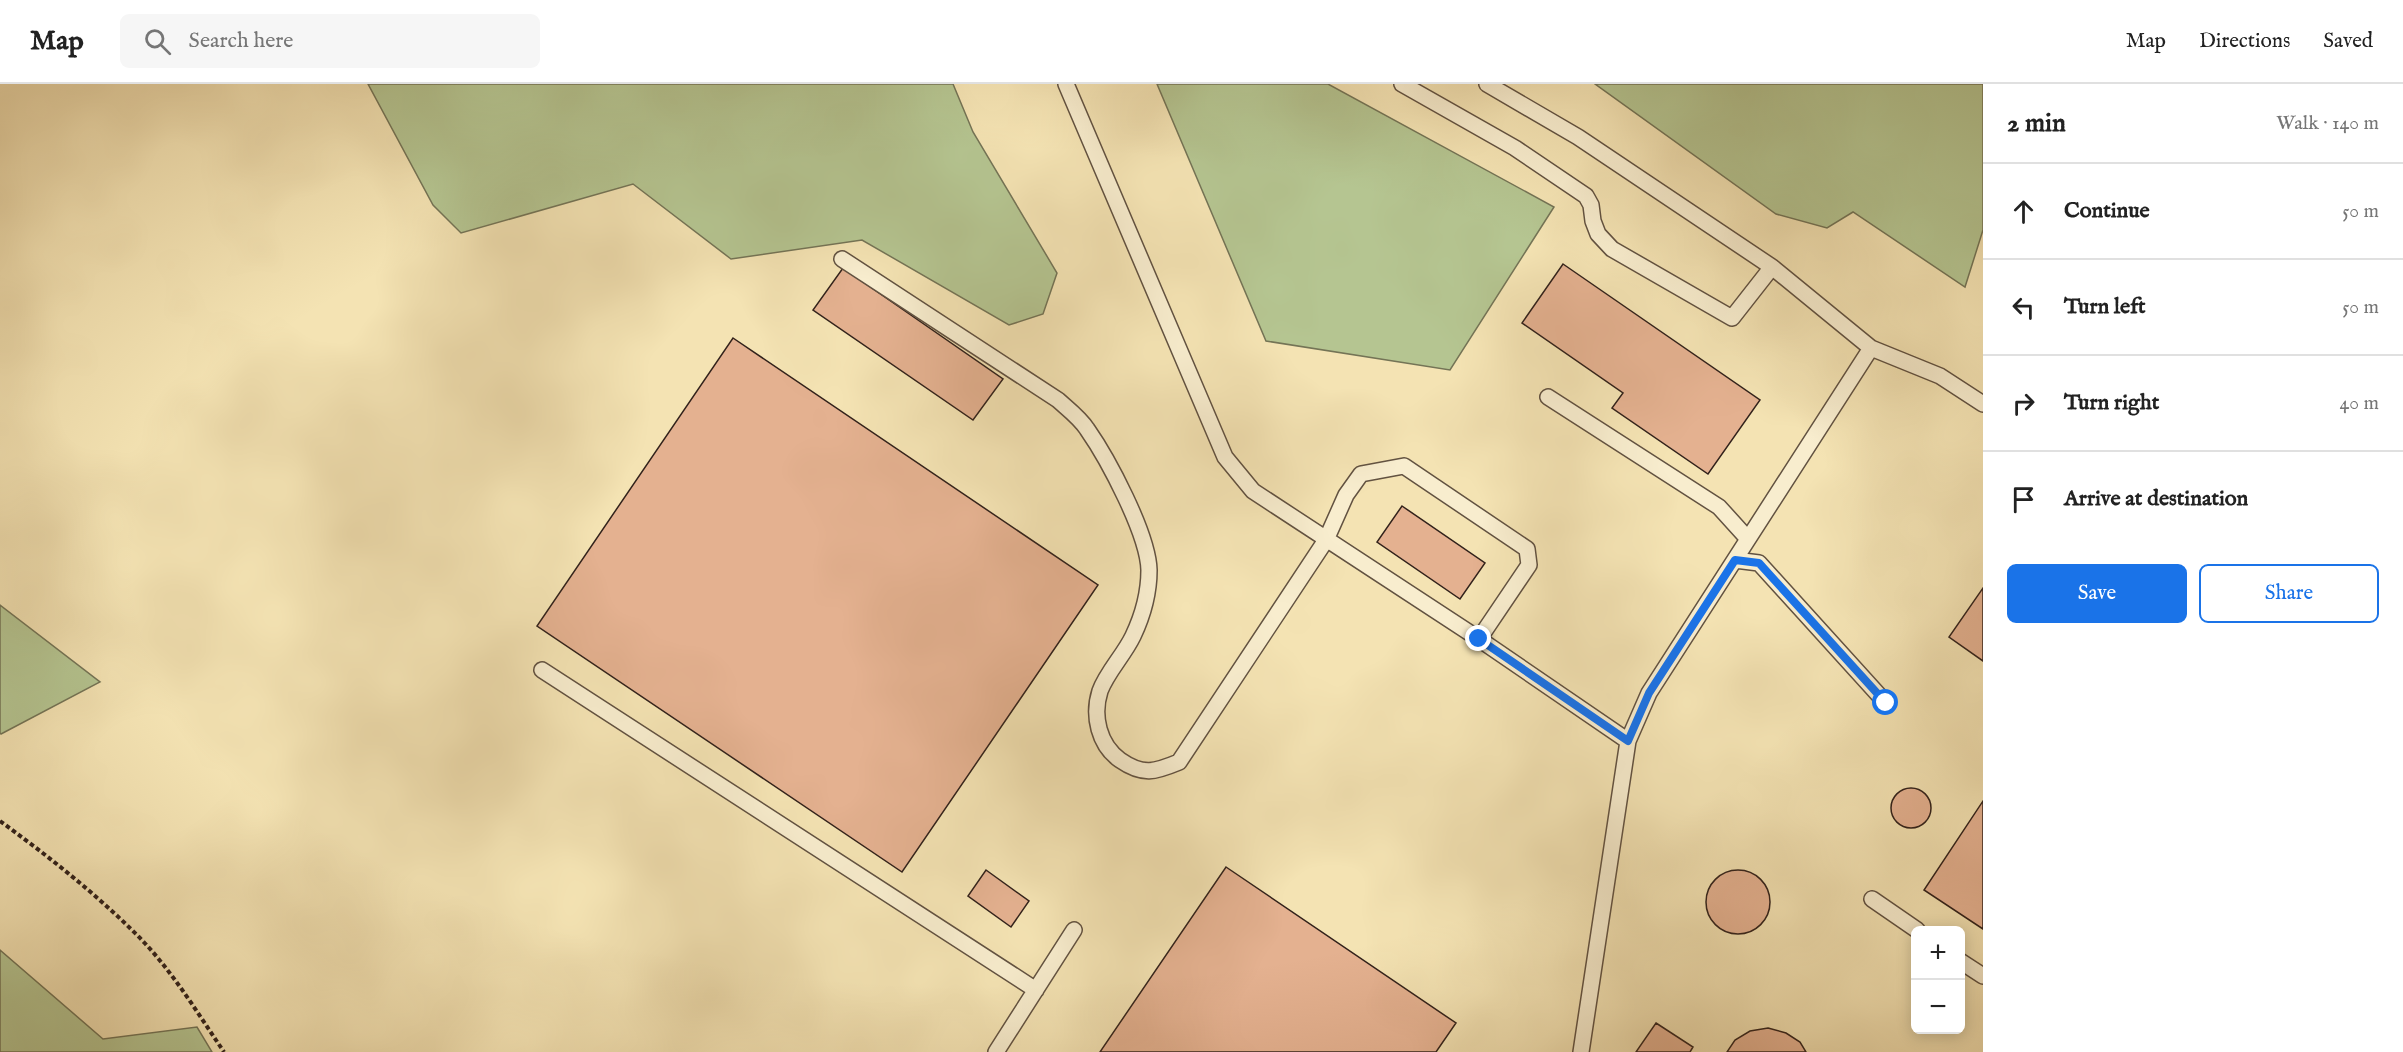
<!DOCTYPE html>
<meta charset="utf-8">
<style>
:root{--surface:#fff;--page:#f6f6f6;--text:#222;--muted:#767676;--line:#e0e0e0;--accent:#1a73e8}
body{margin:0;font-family:"IM FELL English",serif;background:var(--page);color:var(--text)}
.controls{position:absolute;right:18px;bottom:18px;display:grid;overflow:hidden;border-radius:9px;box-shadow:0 3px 15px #0003}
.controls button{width:54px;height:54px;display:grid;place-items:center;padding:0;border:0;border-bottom:2px solid var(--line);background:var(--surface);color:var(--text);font:30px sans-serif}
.stop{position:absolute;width:18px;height:18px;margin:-14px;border:4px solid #1a73e8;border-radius:50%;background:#fff}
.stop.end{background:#1a73e8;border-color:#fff;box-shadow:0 2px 6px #0008}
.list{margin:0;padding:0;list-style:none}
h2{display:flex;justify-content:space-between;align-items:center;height:78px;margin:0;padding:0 24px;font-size:26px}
h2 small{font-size:20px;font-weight:400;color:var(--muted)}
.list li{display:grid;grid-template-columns:39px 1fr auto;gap:18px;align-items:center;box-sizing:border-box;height:96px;padding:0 24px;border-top:2px solid var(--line)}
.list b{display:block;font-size:22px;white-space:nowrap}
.list em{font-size:20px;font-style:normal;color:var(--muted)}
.actions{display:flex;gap:12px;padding:18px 24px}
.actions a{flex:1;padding:14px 0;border:2px solid var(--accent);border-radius:9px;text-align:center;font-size:21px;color:var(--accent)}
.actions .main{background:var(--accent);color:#fff}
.icon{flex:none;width:33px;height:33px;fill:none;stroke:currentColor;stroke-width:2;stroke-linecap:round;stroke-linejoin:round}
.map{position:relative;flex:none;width:1983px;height:968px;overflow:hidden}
header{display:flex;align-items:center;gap:36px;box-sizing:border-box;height:84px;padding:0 30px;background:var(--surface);border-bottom:2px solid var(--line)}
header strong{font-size:28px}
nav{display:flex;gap:33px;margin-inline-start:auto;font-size:21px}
.search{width:420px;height:54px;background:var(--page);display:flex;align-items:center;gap:15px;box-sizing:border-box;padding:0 21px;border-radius:9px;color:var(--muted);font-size:22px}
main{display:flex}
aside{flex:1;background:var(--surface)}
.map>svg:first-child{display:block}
.green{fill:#b5c591;stroke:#747456;stroke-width:1.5}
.building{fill:#e4b190;stroke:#32221b;stroke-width:1.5}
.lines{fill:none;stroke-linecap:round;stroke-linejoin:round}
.lane-casing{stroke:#625241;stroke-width:18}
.path{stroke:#32221b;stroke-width:4;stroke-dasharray:4.5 3;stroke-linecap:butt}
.lane{stroke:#f8edce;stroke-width:15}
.route{stroke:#1a73e8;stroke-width:8}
</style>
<header>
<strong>Map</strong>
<div class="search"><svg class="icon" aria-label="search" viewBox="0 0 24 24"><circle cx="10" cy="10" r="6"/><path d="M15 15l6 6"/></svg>Search here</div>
<nav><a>Map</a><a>Directions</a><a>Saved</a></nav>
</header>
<main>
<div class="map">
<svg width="1983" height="968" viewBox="0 0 1983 968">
<rect width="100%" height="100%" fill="#f4e3b3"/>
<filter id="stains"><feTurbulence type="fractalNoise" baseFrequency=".00333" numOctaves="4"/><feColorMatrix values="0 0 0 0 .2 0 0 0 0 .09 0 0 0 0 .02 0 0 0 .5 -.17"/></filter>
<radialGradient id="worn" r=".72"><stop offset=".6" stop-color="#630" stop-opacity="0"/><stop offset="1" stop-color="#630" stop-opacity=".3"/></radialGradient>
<path class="green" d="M368,0H953L973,48L1057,189L1043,230L1009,241L862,156L731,175L633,100L461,149L433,121Z
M1157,0H1328L1554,123L1450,286L1266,257Z
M1595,0H1983V146L1965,203L1853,128L1827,144L1776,130Z
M0,521L100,598L1,650L0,649Z
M0,866L103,955L197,943L212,968H0Z"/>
<path class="building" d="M1563,180L1760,316L1708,390L1612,324L1623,309L1522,239Z
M843,184L1003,295L973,336L813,226Z
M733,254L1098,501L902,788L537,542Z
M1402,422L1485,479L1460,515L1377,458Z
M1983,504V577L1949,553Z
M1891 724a20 20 0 1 1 40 0a20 20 0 1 1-40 0Z
M1983,717V845L1924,806Z
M1226,783L1456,939L1436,968H1100Z
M1706 818a32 32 0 1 1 64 0a32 32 0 1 1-64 0Z
M986,786L1029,817L1011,843L968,812Z
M1656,939L1693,963L1690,968H1636Z
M1768,944L1786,949L1800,958L1806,968H1727L1735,956L1750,947Z"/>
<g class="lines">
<defs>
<path id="lane" d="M1066,0L1225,373L1253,407L1479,555L1628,657L1649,609L1871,264
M1402,0L1515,64L1586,112L1591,121L1593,137L1598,150L1612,165L1732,234L1772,183
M1487,0L1578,53L1772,183L1871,264L1940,292L1983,320
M842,175L1058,316C1068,325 1080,334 1087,345C1108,375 1148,450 1149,486C1149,510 1143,531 1133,552C1124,571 1107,588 1100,607C1092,632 1099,661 1120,676C1143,692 1155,688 1179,678L1326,456L1346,411L1361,390L1404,382L1527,465L1529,481L1479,555
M1548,313L1719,423L1748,455
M1735,476L1759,479L1886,619
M542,586L1036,906
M1872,815L1917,846
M1960,877L1983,892
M996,968L1074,846
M1581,968L1628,657"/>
</defs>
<use href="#lane" class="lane-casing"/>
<path class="path" d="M0,737C48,772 95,809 137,851C171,885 197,928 224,968"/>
<use href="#lane" class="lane"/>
</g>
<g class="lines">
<path class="route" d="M1479,555L1628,657L1649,609L1735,476L1759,479L1886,619"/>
</g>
<rect width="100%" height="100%" filter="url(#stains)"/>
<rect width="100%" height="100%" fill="url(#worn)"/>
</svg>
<div class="controls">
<button>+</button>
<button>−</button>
</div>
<div class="stop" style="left:1886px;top:619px"></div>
<div class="stop end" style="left:1479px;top:555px"></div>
</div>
<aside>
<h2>2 min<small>Walk · 140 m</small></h2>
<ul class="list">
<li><svg class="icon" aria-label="ahead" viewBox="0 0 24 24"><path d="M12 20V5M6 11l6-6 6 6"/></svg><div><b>Continue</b></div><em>50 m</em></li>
<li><svg class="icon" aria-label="left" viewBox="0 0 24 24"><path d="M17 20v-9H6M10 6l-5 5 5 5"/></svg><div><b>Turn left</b></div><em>50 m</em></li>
<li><svg class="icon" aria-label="right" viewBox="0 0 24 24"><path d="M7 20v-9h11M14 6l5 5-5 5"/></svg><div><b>Turn right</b></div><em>40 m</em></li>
<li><svg class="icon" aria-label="arrive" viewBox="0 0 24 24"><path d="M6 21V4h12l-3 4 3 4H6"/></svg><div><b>Arrive at destination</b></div></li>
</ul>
<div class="actions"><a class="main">Save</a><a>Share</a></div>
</aside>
</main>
